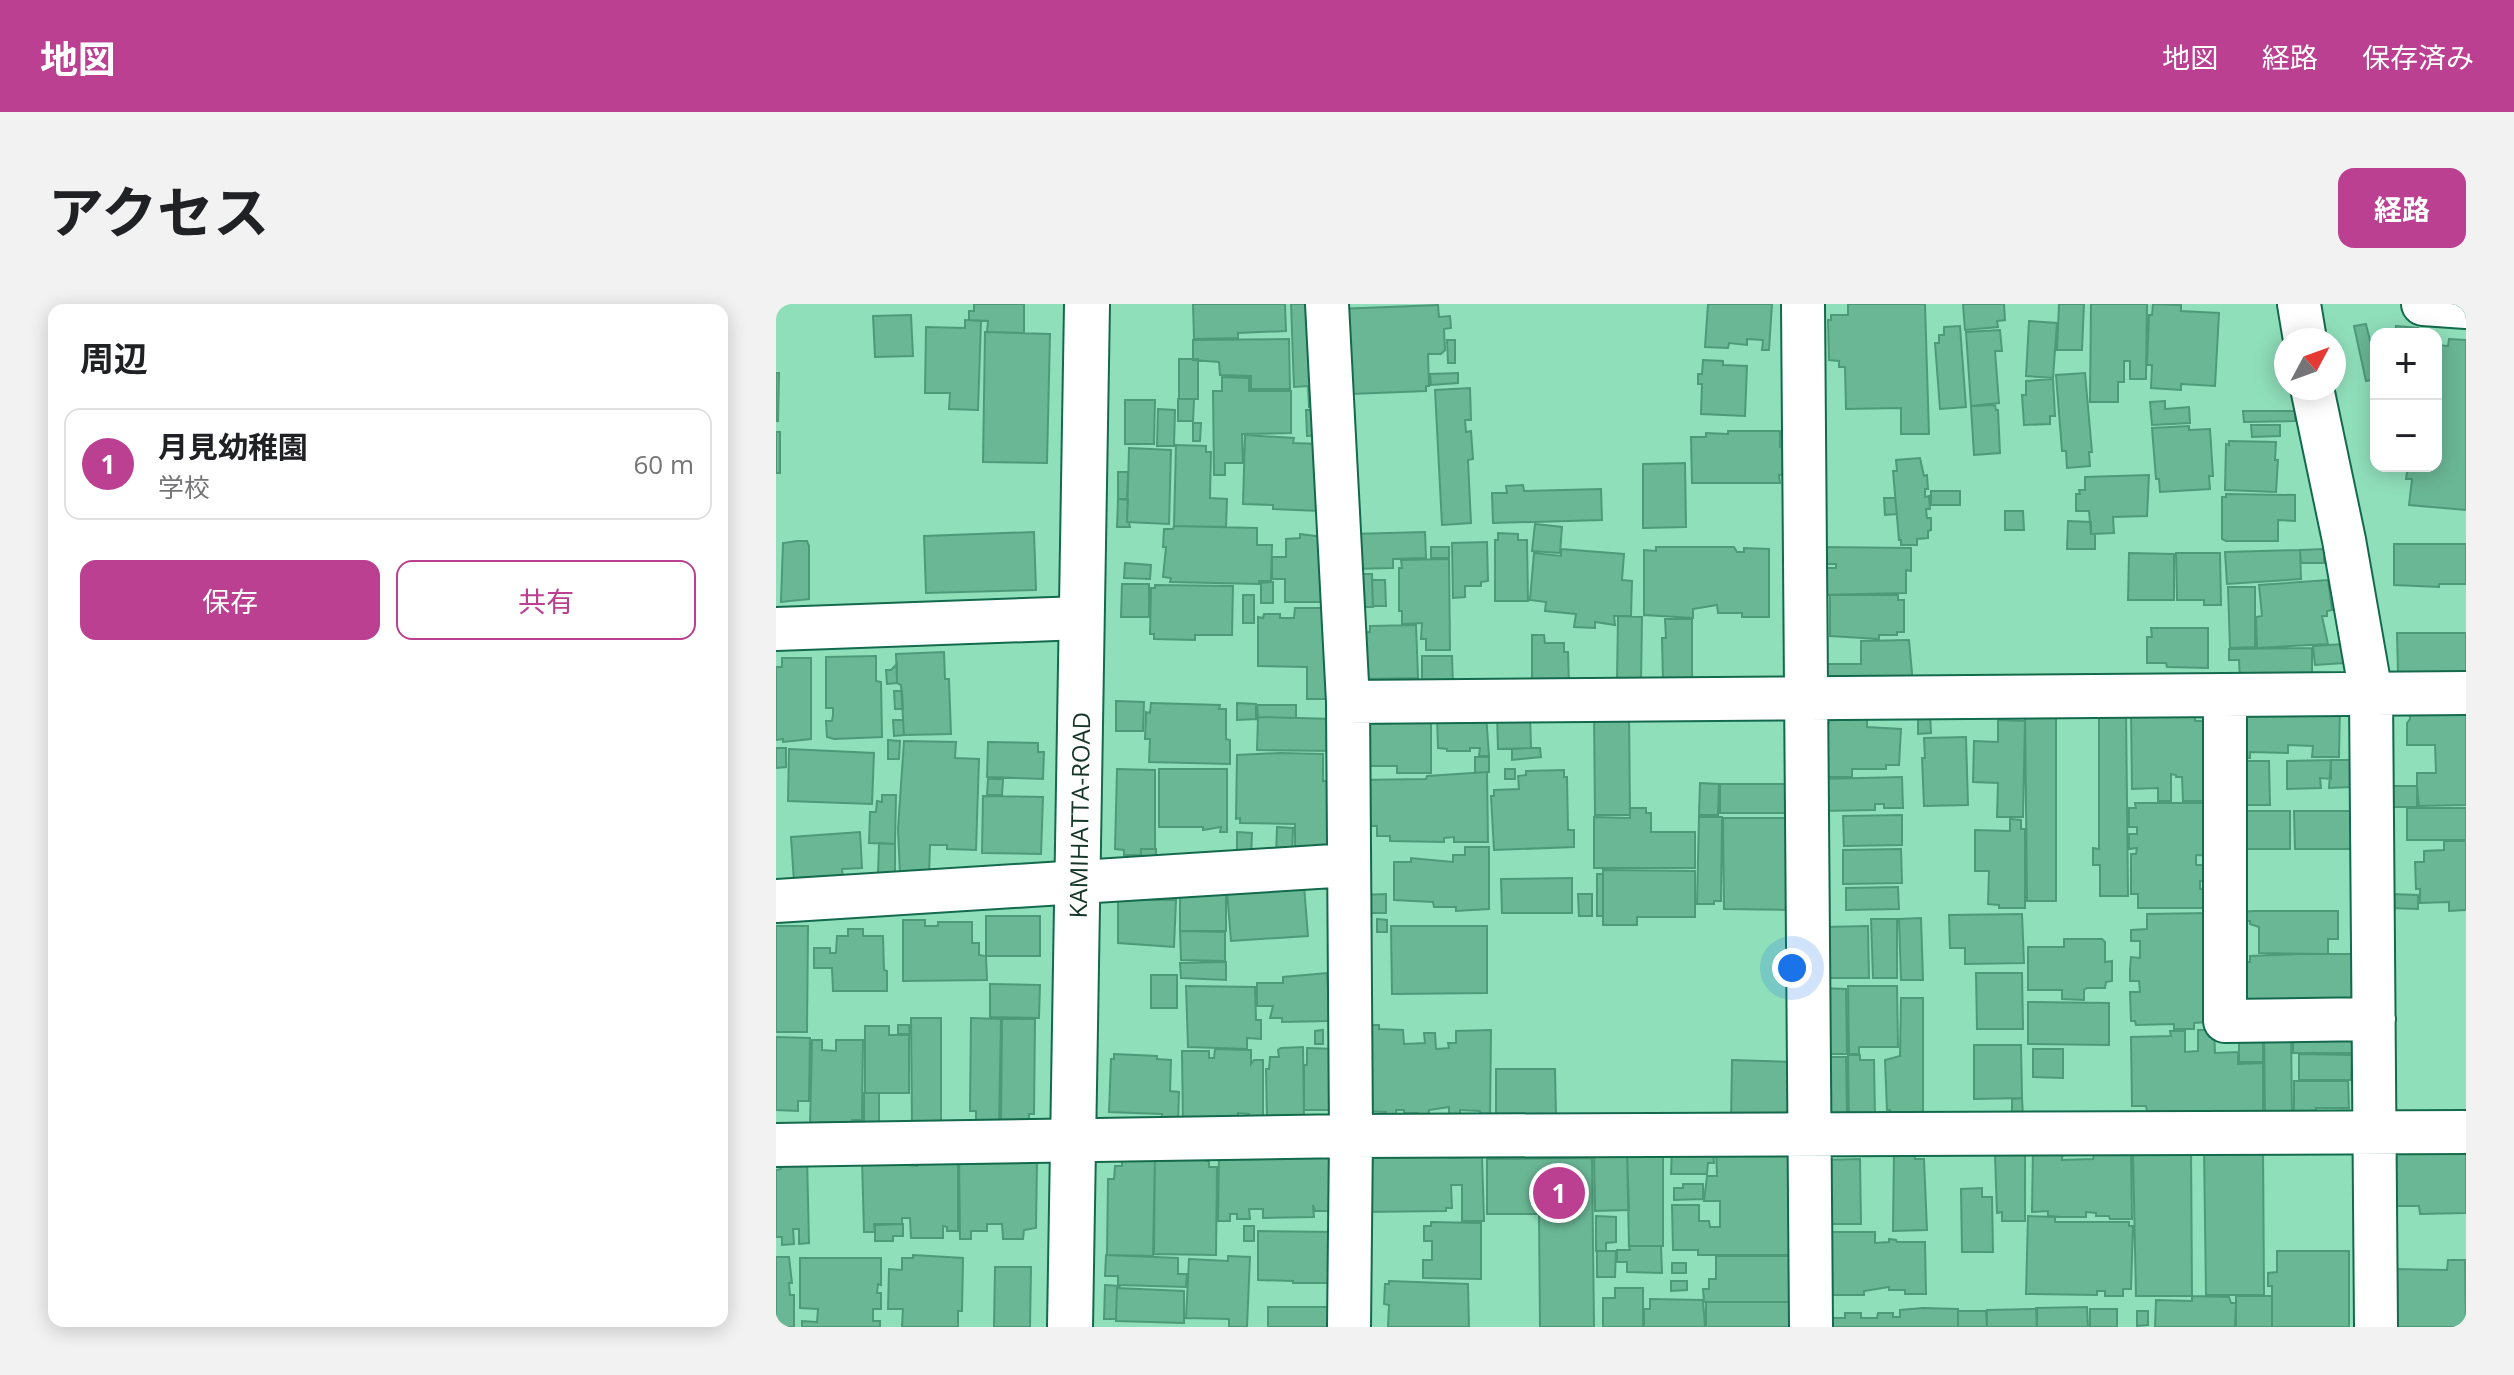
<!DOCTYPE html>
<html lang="ja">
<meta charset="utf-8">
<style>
:root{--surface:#fff;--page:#f2f2f2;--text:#202124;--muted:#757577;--line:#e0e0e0;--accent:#bb4091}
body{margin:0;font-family:"Open Sans","Noto Sans JP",sans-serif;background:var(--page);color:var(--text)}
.controls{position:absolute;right:24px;top:24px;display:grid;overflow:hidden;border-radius:16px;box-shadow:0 4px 20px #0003}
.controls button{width:72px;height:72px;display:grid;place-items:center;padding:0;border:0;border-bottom:2px solid var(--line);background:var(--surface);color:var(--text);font:40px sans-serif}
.compass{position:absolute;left:1498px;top:24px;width:72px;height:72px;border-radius:50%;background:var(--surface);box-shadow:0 4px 20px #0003;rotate:49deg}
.you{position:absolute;left:1016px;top:664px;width:28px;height:28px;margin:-20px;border:6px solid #fff;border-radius:50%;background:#1a73e8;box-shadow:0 0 0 12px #1a73e833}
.badge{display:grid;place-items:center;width:52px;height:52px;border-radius:50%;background:var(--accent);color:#fff;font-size:26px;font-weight:700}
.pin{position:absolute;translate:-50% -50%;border:4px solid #fff;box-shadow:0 2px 8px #0006}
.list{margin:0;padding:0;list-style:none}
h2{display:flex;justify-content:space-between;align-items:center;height:104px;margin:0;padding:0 32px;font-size:34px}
h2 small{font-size:26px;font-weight:400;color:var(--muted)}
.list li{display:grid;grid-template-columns:52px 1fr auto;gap:24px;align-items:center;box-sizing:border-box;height:112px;margin:0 16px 16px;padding:0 16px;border:2px solid var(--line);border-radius:16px}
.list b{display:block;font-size:30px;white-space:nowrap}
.list p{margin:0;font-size:26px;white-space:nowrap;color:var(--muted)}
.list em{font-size:26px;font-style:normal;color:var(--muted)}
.actions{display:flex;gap:16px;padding:24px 32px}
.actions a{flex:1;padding:18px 0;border:2px solid var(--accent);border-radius:16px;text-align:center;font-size:28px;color:var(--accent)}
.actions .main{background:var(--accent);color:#fff}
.map{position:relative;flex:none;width:1690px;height:1023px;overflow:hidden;border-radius:16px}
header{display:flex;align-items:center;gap:48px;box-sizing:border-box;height:112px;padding:0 40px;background:var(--accent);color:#fff}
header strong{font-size:38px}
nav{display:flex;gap:44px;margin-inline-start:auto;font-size:28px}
.intro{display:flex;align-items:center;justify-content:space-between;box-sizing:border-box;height:192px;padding:0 48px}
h1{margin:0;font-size:56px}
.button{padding:20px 36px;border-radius:16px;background:var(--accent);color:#fff;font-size:28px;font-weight:700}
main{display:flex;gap:48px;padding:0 48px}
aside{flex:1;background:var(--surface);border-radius:16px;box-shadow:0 4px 20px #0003}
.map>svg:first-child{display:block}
.building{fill:#6ab795;stroke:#4d9a79;stroke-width:2}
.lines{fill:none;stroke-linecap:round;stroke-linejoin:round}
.minor-casing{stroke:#146a4c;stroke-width:46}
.tertiary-casing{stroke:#146a4c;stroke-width:48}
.minor{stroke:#fff;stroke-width:42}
.tertiary{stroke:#fff;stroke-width:44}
.labels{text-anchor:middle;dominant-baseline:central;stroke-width:6;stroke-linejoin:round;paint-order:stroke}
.street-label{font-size:24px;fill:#143527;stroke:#90dfbb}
</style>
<header>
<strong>地図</strong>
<nav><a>地図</a><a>経路</a><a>保存済み</a></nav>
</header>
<div class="intro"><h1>アクセス</h1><a class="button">経路</a></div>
<main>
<aside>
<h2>周辺<small></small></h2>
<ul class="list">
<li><span class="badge">1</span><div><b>月見幼稚園</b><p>学校</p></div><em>60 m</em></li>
</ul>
<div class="actions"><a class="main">保存</a><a>共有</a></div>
</aside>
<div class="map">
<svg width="1690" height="1023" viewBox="0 0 1690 1023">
<rect width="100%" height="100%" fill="#90dfbb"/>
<path class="building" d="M198,0H248V29L211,28L212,17L193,16V7H198Z
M417,0H509L510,27L462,29V34L418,35Z
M515,0H544L549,102L533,103L532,82L518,83Z
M932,0H996L993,46H986L987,36L971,35V41L953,39L952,44L929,43Z
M1072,0H1149L1153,130H1125V104L1070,105L1069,63H1063V57L1053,56L1052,16H1055V11H1072Z
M1187,0H1228L1229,16L1221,17L1222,23L1189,26Z
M1283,0H1308L1306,46H1281Z
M1315,0H1371L1370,75H1354V57H1348V78H1342V98H1314Z
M1377,0L1405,1V7L1443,9L1439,82L1405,80V86L1375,84L1376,61H1371L1373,11H1376Z
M662,1L663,13L674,12L675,24L668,25L669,46L665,50H652L653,82H650V87L575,90L562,5Z
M135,11L137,52L99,53L97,12Z
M189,16L205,17L202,106L173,105L174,89H149L150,23L189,24Z
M1253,17L1281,19L1277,74L1250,72Z
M1590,20L1600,61L1597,62L1600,75L1590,77L1578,22Z
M1184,22L1190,103L1164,105L1159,39H1163V31H1168V23Z
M1620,22L1642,24V30H1619Z
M1224,26L1226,47H1219L1223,99L1195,102L1190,28Z
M209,28L274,30L271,159L207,158Z
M513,35L514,85H475V72L444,71L443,58L417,56V36Z
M1673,35L1690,36V206L1633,201L1636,175H1630L1632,162H1660V41L1672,42Z
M671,36H679V59H672Z
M403,55H422V95H403Z
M927,56L947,57V61L971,62L969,112L925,110L926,80H922V70H926Z
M0,69H3L2,117H0Z
M682,69V79L655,81L654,70Z
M1309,69L1316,148H1313L1314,162L1291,164L1290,147H1286L1280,71Z
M446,73L473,74V87H515V129L466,130L467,159H449V171H438L437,87H446Z
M1277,75L1279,112H1274V120L1248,121L1246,91H1250V77Z
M694,84L695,116H689L690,128L695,127L697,155L692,156L695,219L666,221L659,86Z
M402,95H418L417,117H402Z
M349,96H379L378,140H349Z
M1389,97V105L1413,103L1414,119L1376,121L1374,98Z
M1219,101L1220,106H1222L1224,149L1198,151L1195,102Z
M382,105L399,106L398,142H381Z
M530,106H550V131L531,132Z
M1467,107H1519V117L1468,118Z
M417,119H425L424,137H417Z
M1475,121H1504V132L1476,133Z
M1413,122V126L1434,125L1437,172H1433L1434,185L1384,188L1383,175H1380L1376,124Z
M952,127H1004V143H1010L1011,170L1003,171L1004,179H916L915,133H930V129L952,130Z
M0,128H4V169H0Z
M469,131L518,134L517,139L546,140L543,207L497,205V201L467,200Z
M1453,137L1500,138L1499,156H1502L1500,188L1449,186L1450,140L1453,141Z
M400,141L430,142V148H435L434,194L451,195L450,223L398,222Z
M353,144L395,146L393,220L351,218Z
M1144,154L1148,172L1151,171L1152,185H1149V193L1153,192L1154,205H1150L1151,214H1155V226L1152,227V234L1141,235V241H1125V236H1123L1117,167H1121L1120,156Z
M909,159L910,223L867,224V160Z
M342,168H352L351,195H342Z
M1373,171L1371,212L1337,213L1338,229L1315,230L1313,207H1300V190H1304L1303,186H1309V173Z
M747,181L748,187L825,185L826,216L717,219L716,189H731L730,182Z
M1155,187H1184V201H1155Z
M1450,190L1519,191V217L1502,216V237H1450L1446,235V193H1450Z
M1108,194H1119L1121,210L1109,211Z
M342,195L352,196L351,218L353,219L354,223H341Z
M1229,207H1247L1248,226H1229Z
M1292,217L1315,218V230H1319V245H1291Z
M759,220L786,223L784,249L756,247Z
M398,222L481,224V241H496L495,277H483V280L394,278L395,274L387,273L390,243H387L388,225H397Z
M258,228L260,286L150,289L148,232Z
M649,228L650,254L617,255V264L576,265L575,230Z
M722,229L742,230V236H751L752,297H719V236H722Z
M524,230L554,234V298H509V275H496V253H510V235L524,234Z
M21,237H31L33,242V295L5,298L7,239Z
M711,238L712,277L705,278V282H689V293L677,294L676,239Z
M1618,240H1690V280H1663V283L1618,281Z
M655,243H673V254H655Z
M880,243H958L961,248H968V244L993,245V313H966V309H942L941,301L917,305V314L868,311V246L880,247Z
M1047,243L1135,244V267L1130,266V289L1041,291V264H1060V260H1047Z
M785,245L848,250L846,276L856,277L855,312H838L839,321L819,318V324L798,323L800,310L769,307L770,298L754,296L758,249L785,252Z
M1548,245V259H1525L1524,246Z
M1524,246L1525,275L1451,280L1449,248Z
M1353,249L1398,250V296H1352Z
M1400,249H1444L1445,301H1428V296H1401Z
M673,255L674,346H650V335H645L646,319L626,320V307H623V264H626L625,256Z
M349,259L375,261L374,275L348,274Z
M575,270H596L597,303H576Z
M596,276H609L610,302H597Z
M1552,276L1556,306L1551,307V312H1546L1552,340L1481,344L1480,313L1486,312L1483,281Z
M497,278V299H485V279Z
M346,280H373V313H345Z
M379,281L457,282L456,331H419V336L378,335V330H374L375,284H379Z
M1452,283H1479V343L1454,344Z
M467,291H478V319H467Z
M1054,291H1122V296H1128V328H1121V331H1103V335L1054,332Z
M519,304H551L558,395H531V363L482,362V313L487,314L488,310H504V314H518Z
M842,312L866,313L865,378L841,377Z
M889,315H916V384L887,377L886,334H890Z
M640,321L642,374L589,375L579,328H594V322Z
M1375,324H1432V364L1391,363L1390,359H1371V333H1376Z
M1621,329H1690V369H1622Z
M756,331H768L769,339H788V348H792L793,381L756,383Z
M1133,336L1137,380L1050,383V360H1085V337Z
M1567,340L1568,359L1539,361L1537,342Z
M1536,344V377H1464L1463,356H1453V345Z
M168,348L169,375H173L175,430L128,431L125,381L121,379L120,350Z
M100,352V377L105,378L106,433L58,435L51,433L50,417H56L57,411V404H50V353Z
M646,352H676L677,382H646Z
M6,354H35V435L7,438V435L0,436V363H6Z
M121,360V379L111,380L110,366H115Z
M118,387H126L127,405H119Z
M340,397L368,398L367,427H340Z
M375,399L444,401L443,405H450V435L454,436V460L373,458L374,435H369L370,408L374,409Z
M461,399L480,400V415L461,416Z
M481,401H520V414L482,413Z
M1564,402L1563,453H1536L1537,442L1512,441V449L1474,448V454L1459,453L1460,405Z
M1690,402V501L1641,502V469H1660L1659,441H1631V419L1634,415V406Z
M1408,405V413H1419V417H1437V497H1407L1406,473H1400V471L1395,470V497H1382V484L1356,485L1355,406Z
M1249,407H1280V597H1251Z
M1323,407H1350L1352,592H1324V561H1317V544L1323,545Z
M818,408H853L854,511H819Z
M1053,408H1091V423L1125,425L1123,461H1110V465H1076V473H1044V419H1053Z
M1142,408H1154L1155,429L1142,430Z
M586,410L655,411V469H621V462H591Z
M661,410H710L713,452H703L704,444H694V447H671V445L662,444Z
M754,410L755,444L722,445L721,411Z
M482,413L559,415V447L481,446Z
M117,416H127L128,431L118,432Z
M1222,416L1249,417L1247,513H1221L1222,479L1197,478L1198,437L1222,438Z
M1190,433L1192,501L1148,502L1146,454H1149L1148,434Z
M112,436L124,437L123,455H112Z
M128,437L180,438L179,454L203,455L200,546L171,545V541H154L153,571L124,570L122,525Z
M212,438L262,439V448H268L267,475L211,473Z
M0,444H10V463L0,464Z
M755,444H764L765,453L736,456V445Z
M13,445L98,449L96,500L12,497Z
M504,449L547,450V477H559L558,547H519V520L464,519V514L460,515L461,451Z
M699,453H713V468L699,469Z
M1555,456H1576V483L1553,484Z
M1555,456V475L1544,474L1545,484L1511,485V457Z
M1459,457H1493L1494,501H1460Z
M341,465L379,466V545H365V551H348V546L339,545Z
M383,465H451V528H444L445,523L427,526V523H383Z
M729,465H739V475H729Z
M788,466V473H791L792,526H798V543L718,546L715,492H718V486L743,485L742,472L750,471V467Z
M711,468L712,538H678V533L668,534V538L614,537V532H601V522H582L581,476L650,475L651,472Z
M1126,473L1127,504H1108V500H1099V506L1044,507L1043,475Z
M212,475H227L226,491H211Z
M924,479L943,480L942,511H923Z
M944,480H1019V509H944Z
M1616,482H1641L1643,503H1616Z
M106,491H120L119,540L93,539L94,508H100L101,497L106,498Z
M207,492L267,493L265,550L206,549Z
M1359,499H1438V552L1420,551V561H1438V577H1424V585H1439L1440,604H1362V590H1355V550H1360L1361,544L1353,545V530H1361V523H1353V504H1360Z
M854,504H870V509H875V528H919V564H818V513L854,514Z
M1631,504H1690V536H1631Z
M1457,507H1514V545H1457Z
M1518,507H1576V545H1519Z
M1126,511V541L1068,542L1067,512Z
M923,513H946L945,597H938V600H921Z
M947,514H1016L1019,606L948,605Z
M1234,515L1245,516V525H1249V604H1223V601L1212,600L1213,567H1199V526L1234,527Z
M501,523L517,524L516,552H500Z
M84,528L86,564L66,565L67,575L18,578L15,533Z
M461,528L476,529L475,555H461Z
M1668,537H1690V606L1673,607V598L1644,599V585H1640L1639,558H1648V547L1668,546Z
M103,539L119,540V570H102Z
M689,543H713V605L680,607V603H658L657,598L618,596V558H635V554L677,558V551H689Z
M365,545H380V560L353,559V551H365Z
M1125,545L1126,579L1067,580V546Z
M827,566L919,567V613H861V621H827Z
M821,570H827V612H821Z
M796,574V609H726L725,575Z
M528,582L532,632L455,637L451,587Z
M1122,583L1123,605L1070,606V584Z
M404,586L450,587V627H404Z
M610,590V609H585V591Z
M802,590H816V612H803Z
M1615,590L1642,591V605L1614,604Z
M342,596H400L398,643L342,639Z
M1479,607H1562V635H1552V650L1483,649V623L1474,620V617H1457V608Z
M1433,609L1430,718L1418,719V725H1398V720L1360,721L1359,717H1355L1354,688H1364L1363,677H1354V665L1355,653L1364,654V637H1355V626L1371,625V610Z
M1246,610L1248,659L1189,660V644H1174L1173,611Z
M210,612H264V652H210Z
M1145,614L1147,676H1125L1123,615Z
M601,615L611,616V628H601Z
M1095,615H1121V674H1097Z
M127,616H149V622H162V618H196V639H203V651L210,652L211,676L127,677Z
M0,622H32L31,728H0Z
M615,622H711V689L616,690Z
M1092,622L1093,674H1049L1048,623Z
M72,625H87V632H107L108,666L111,667V687H57L56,664H38V644H54V649H60L61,632H72Z
M404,627L449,628V657L405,656Z
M1288,635H1326L1329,638V658L1336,657V677L1330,678L1329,684H1311L1308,686V696L1286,695V686H1252V643H1288Z
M1521,650H1575L1576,707H1465V692H1471V658H1474V652Z
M450,658V676L405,674L404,659Z
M551,669L552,684H557L560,714H553V717L506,718V714H494L497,702H481V679H507V673Z
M1200,669H1246L1247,725H1201Z
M375,671H401V704H375Z
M214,680L264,681L263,714L214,713Z
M410,682L479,683L480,716H485V735L471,734V745L412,743Z
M1072,682H1121L1122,743H1083V750H1073Z
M1045,684L1070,685L1071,750H1047Z
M1125,694H1147V813L1116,812L1114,806H1111L1109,756L1124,752Z
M1252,698L1333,699V741L1252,740Z
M135,714H165V822H136Z
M195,714L225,715L223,821H200V807H194Z
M226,715H259L258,810H253V821L225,820Z
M122,721H133L134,730H122Z
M582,721H603V725L627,726L628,740L649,739L648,729H659L660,745L673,744L672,739H680V727L715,726L714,815H705L704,807L684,806V816L673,817V803L653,806V816H642V809H628V806H620L621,816H610V808L584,807Z
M89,722H113V731H133V789H89Z
M1578,724V749H1517V731Z
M1463,725H1487V758H1463Z
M1488,725H1515L1516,814H1489Z
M547,726V740H539V727Z
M1422,726H1438L1439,749L1462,748V760L1487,759V810L1384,815V807H1371L1370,802H1356L1355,733L1395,732L1394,727H1409V748L1422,747Z
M0,733L34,734L33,797H22V807L0,806Z
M36,736H46V746L60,747V736H87L86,816H76V820L58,823V818H43V821L34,822Z
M1198,741H1245L1246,794L1198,795Z
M527,743L528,815H491L490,765H493L494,753H503L502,746L505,744Z
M531,744L560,745V806H528V761H531Z
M439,745L475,746V760L478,756H487V814L472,813L473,810L462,809V817L407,821L406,747H433V754H438Z
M1257,745H1287V774L1257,773Z
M338,750L381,752V755L395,756L394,787L403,788L402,821H386V810L333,808L335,755H338Z
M1523,750L1576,751L1575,776H1523Z
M1072,751H1084V756H1098L1099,816H1073Z
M1049,753H1070L1071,810H1054Z
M956,756L1021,758V806L1008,819L955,818Z
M720,765H779L780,812H720Z
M1518,777H1572L1573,804H1540V814L1518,815Z
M88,789H103V819H88Z
M1246,794L1247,812H1236V795Z
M1428,842L1487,843L1488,991H1430Z
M1287,843L1286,856L1317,855L1318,850L1355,846L1356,915H1334L1333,912H1320V909L1310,908V913H1284L1272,912V907L1256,908L1257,844Z
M1361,843H1415L1416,992H1360L1357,851H1361Z
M1690,843V909L1644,910L1643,902H1621L1619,844Z
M940,844H1012V872H1023V898L1012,897V923H1022V951H922V946H897L896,901H923V917H933L934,923H944V897H928L931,872H941Z
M896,845L937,846L938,859H932L931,870H895Z
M1118,845H1138L1139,855H1148L1151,926L1117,927Z
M851,846L853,906L819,907L818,847Z
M851,846H887V942H853Z
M379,847L377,952L331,951L332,875H338L339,862H346V851Z
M379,847L430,848V857H433V863H441L440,951L378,950Z
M672,847L673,854L706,853L708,917H686V881H675L676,904H670V907L587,908L590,848Z
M183,848L222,855L223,859L235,858L234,853L261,857L260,924L248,926L247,935H227L226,920H211V927H195V935H184Z
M182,849V927H171V923L167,922V934H135L134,914H126V920H98L99,928H88L86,855H104L103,861H112V855H131V861L141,862V853Z
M443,849L555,850L559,907H539L537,901L538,913L487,914V905H473L474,915H461V910H454V917H442Z
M5,851H31L33,939L23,940V925H17L18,940L6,941V933H0V866L5,865Z
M1219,851H1249V917H1226V908L1221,909Z
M816,854L818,1023H764L763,910H711V855Z
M1084,855L1085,920H1046V856Z
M907,880H927V895L898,896V884H907Z
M1206,884V893H1216L1217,948H1186L1185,885Z
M820,912L840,913V938L830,939V947H820Z
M1252,912L1279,913V918H1353V922H1357L1355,985H1347V992H1329V987H1321V991L1250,990Z
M655,918L705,919V975L647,974V956H656V937H648V922H655Z
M127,920V932H117V937H99V921Z
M468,922H478V937H468Z
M482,927L560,928L559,979H517V977L482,976Z
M1056,928H1099V939L1113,938V935L1120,936L1121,938H1149L1150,990H1129V986H1113V983L1088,987V991H1047L1044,929Z
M853,942H885L886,969L851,968V958H841V946H854Z
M821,947H840L839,973H821Z
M1501,947H1573V1023H1496V982H1492V969L1501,968Z
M137,951L187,954L186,1007H182V1023H126L127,1005H112L113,965L126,966V954H137Z
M330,951L402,954V970H411L410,983L342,981V972H329Z
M452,952L474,953L471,1023H453V1015L410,1014L413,955L452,957Z
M940,952H1022V998H928L927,985H933V975H940Z
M0,953H13L16,979H13L14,991H18V1023H0Z
M24,954H105V981L102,980L101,989H105V1005H97V1017H104V1023H26V1017L41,1018L42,1005L24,1004Z
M1672,956H1689L1690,1023H1621L1619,965L1671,966Z
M896,959H910V969H896Z
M219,963H255L254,1023H218Z
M613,977L692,980L693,1023H612L613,1001L608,1000L609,980H613Z
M895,977H911V986L895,987Z
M329,981L344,982L341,984L340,1015H328Z
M341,984L408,987V1019L340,1017Z
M839,984H867V1023H827V994H839Z
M1416,992L1453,993L1455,999H1460L1459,1023H1379L1380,996L1416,997Z
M1460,992H1496V1023H1460Z
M874,995L927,996L929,1023H868V1005H874Z
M930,998H1022V1023H930Z
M492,1003H560L561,1023H492Z
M1311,1003L1312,1023H1261L1260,1004Z
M1147,1004L1182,1005V1023H1050V1014H1069V1009H1085V1014H1101L1102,1009H1117V1013H1124V1006Z
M1261,1005V1023H1211V1006Z
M1314,1005H1341V1023H1314Z
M1182,1007H1210L1211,1023H1182Z
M1361,1007H1372V1021L1361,1022Z"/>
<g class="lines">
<defs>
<path id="minor" d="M551,0L572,398L575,832L573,1023
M1027,0L1035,1023
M1523,0L1529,36
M1647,0L1690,3
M1536,84L1568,236L1595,390L1600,1023
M0,325L306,314
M1449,392V717L1598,715
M572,398L1690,389
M0,597L573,561
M0,841L575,832L1690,828"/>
<g id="tertiary">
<path id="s1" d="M294,1023L311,0"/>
</g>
</defs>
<use href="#minor" class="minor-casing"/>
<use href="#tertiary" class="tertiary-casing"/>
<use href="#minor" class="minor"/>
<use href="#tertiary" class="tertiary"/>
</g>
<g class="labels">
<g class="street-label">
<text stroke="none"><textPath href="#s1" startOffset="512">KAMIHATTA-ROAD</textPath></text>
</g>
</g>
</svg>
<div class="controls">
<button>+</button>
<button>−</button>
</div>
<svg class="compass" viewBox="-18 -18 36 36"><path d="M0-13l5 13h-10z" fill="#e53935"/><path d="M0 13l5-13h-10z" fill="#757577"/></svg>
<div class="you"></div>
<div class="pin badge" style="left:783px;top:889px">1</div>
</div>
</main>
